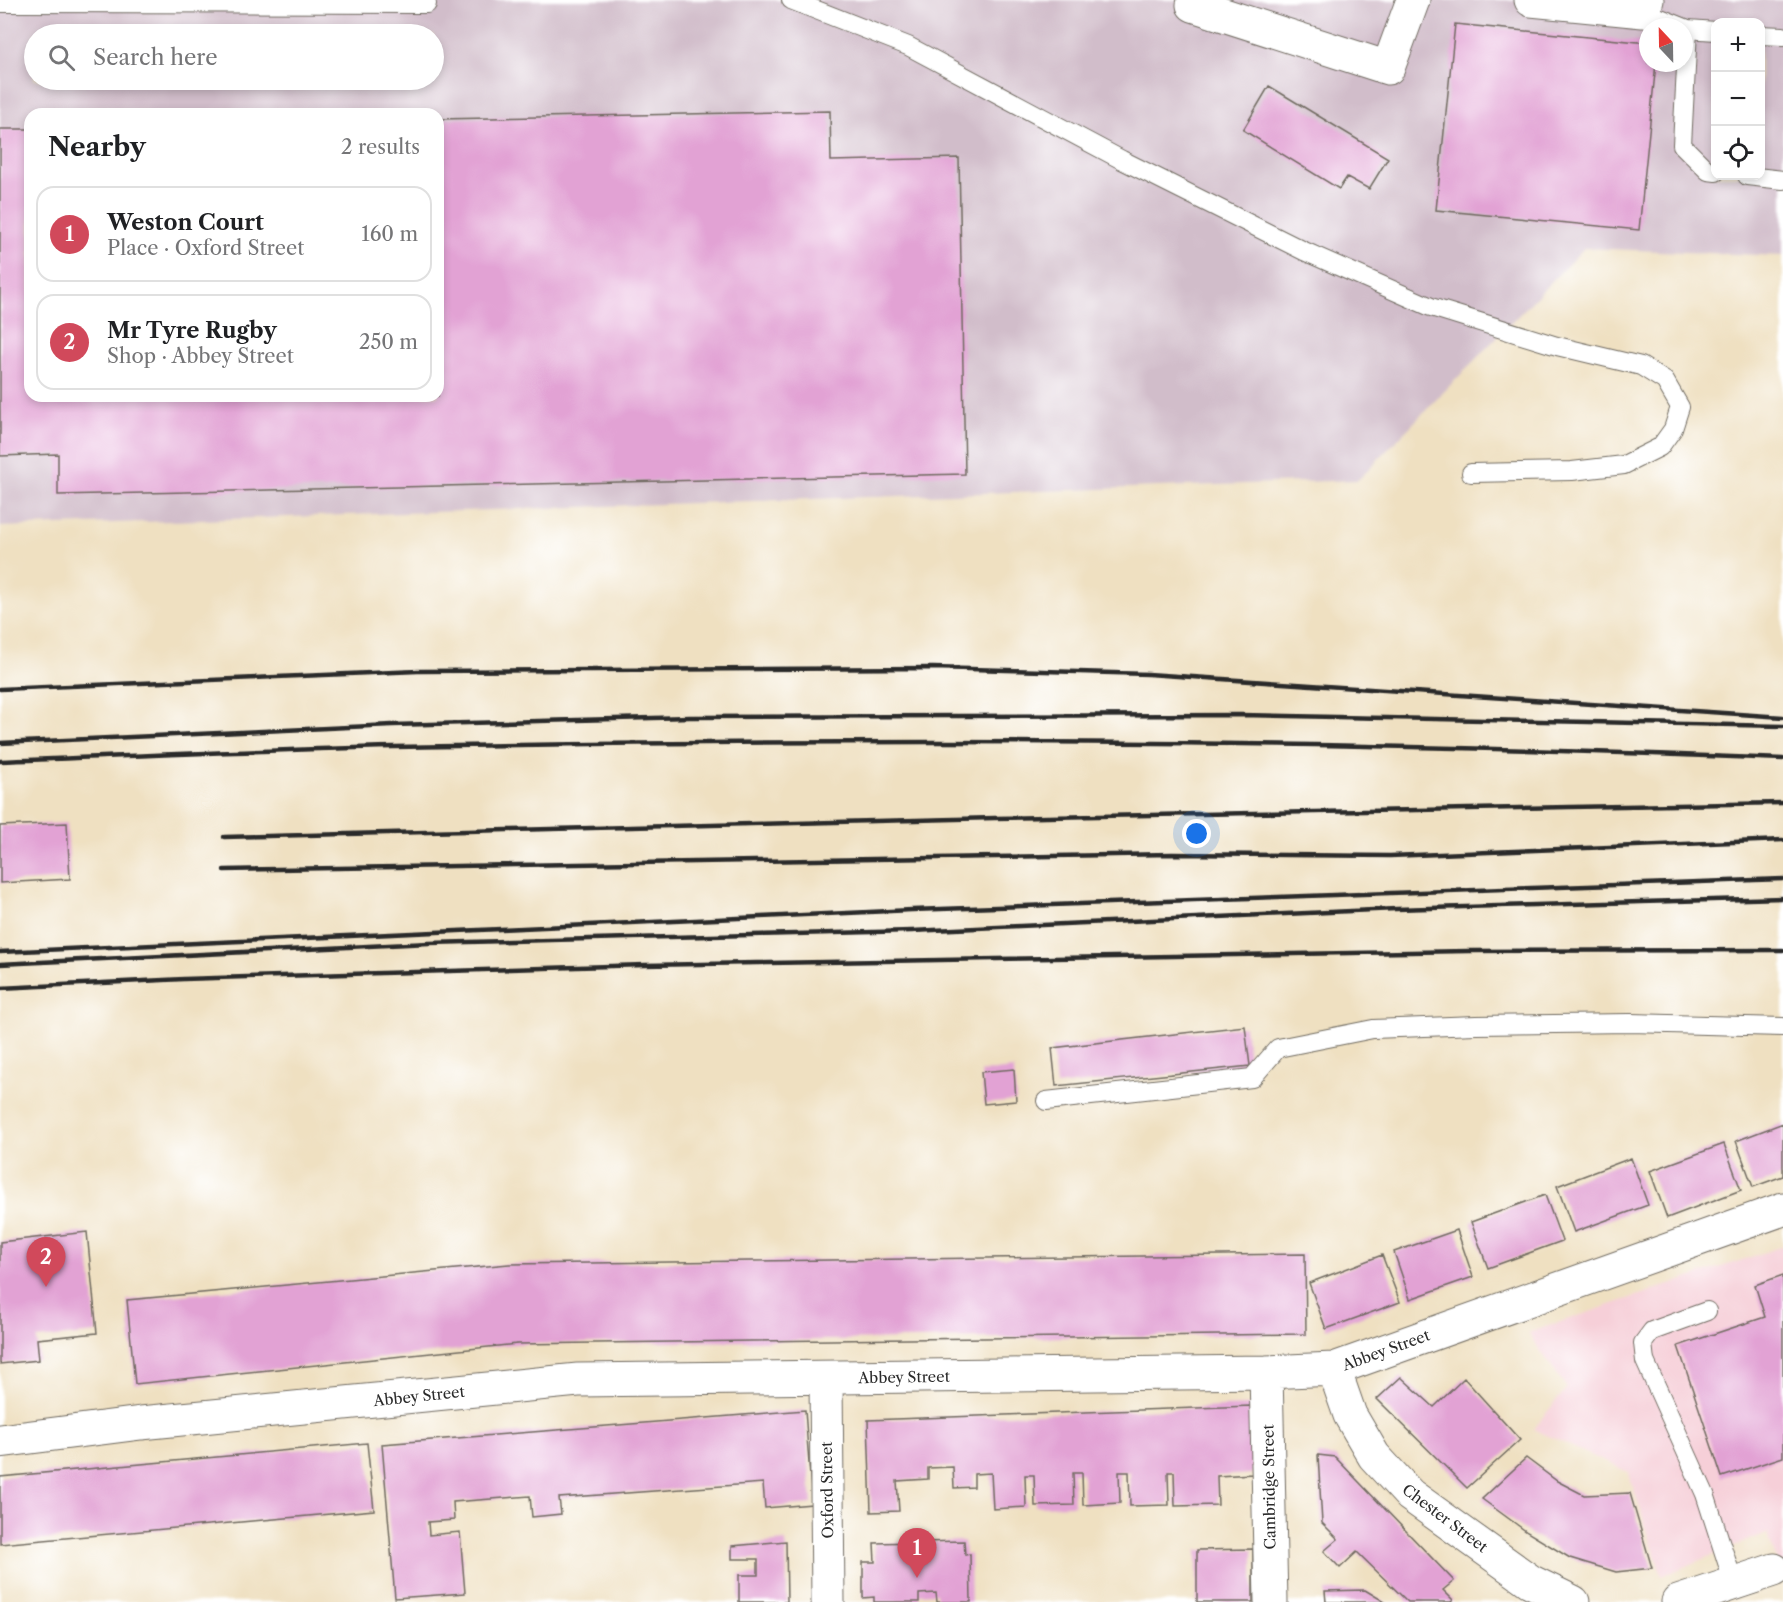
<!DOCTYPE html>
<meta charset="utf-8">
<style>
:root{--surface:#fff;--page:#f6f6f6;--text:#202124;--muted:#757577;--line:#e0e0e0;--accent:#d1495b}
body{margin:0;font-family:"Libre Caslon Text",serif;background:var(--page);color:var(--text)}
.controls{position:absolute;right:18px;top:18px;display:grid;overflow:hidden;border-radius:12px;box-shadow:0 3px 9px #0003}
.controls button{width:54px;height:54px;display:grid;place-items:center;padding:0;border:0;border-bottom:2px solid var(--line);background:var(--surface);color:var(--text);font:30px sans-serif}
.compass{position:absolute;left:1639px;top:18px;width:54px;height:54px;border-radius:50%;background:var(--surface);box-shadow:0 3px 9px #0003;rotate:338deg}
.you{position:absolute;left:1197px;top:834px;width:21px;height:21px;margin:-15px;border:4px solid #fff;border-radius:50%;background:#1a73e8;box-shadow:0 0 0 9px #1a73e833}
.badge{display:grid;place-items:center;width:39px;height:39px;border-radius:50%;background:var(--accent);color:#fff;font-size:20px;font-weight:700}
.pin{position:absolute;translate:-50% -50px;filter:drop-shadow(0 2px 3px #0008)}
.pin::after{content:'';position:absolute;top:32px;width:21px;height:18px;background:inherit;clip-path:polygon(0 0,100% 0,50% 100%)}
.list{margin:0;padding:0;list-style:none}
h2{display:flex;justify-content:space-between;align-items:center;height:78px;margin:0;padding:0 24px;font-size:26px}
h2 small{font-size:20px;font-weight:400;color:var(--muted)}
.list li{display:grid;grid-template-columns:39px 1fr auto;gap:18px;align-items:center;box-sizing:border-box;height:96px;margin:0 12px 12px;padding:0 12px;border:2px solid var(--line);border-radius:18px}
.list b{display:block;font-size:22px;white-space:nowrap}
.list p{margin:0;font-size:20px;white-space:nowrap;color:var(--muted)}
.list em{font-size:20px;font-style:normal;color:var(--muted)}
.icon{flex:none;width:33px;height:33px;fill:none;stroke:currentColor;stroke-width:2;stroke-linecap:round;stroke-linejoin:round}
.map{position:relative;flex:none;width:1783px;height:1602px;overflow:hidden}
.search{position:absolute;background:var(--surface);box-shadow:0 3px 9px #0003;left:24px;top:24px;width:420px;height:66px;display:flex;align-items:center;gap:15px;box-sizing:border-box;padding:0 21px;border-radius:33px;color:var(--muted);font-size:22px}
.panel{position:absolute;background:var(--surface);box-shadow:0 3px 9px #0003;left:24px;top:108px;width:420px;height:294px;border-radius:18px}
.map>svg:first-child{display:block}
.built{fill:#f6cfd8}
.industrial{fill:#d1bdca;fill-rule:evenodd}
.building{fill:#e2a2d4}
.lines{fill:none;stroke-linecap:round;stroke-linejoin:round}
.lane-casing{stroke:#706a60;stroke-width:20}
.street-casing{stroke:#706a60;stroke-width:35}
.lane{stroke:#fff;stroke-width:18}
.street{stroke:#fff;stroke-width:33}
.rail{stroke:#2b2b2b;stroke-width:4.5}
.labels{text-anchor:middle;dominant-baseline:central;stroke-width:6;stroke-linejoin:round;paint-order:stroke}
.street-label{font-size:15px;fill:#2b2b2b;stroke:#fff}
</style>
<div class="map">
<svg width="1783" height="1602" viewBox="0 0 1783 1602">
<rect width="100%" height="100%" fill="#fff"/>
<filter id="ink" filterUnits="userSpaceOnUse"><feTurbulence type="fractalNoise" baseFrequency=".0167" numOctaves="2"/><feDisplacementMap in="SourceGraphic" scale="12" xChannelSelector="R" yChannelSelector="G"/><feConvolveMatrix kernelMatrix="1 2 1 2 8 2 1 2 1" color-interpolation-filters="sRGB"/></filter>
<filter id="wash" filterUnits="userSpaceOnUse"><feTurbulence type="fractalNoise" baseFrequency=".008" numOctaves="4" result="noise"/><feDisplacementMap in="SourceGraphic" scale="24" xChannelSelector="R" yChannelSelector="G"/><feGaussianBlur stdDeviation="1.35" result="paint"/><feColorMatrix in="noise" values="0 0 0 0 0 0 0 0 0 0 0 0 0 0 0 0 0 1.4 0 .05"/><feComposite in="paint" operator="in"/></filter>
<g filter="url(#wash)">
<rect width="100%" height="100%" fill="#efe0c1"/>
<path class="built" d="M1783,1246V1579L1767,1533L1662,1576L1628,1472L1533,1429L1567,1388L1528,1333Z"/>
<path class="industrial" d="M0,0H1783V256L1584,248L1358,480L0,527ZM1716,22H1760V176H1716ZM1648,27H1684V63H1648ZM34,34H434V80H34ZM30,114H438V396H30Z"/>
<g id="blocks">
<path class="building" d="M1455,24L1648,43V63H1656L1639,230L1436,210Z
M1269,86L1388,158L1369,189L1347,177L1339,189L1243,130Z
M830,111L831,161L959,158L965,474L58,495V454L0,456V129H30V396H438V119Z
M67,823L70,879L0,883V826Z
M1245,1026L1250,1066L1056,1086L1052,1048Z
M1014,1069L1016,1101L984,1104L981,1072Z
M1783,1123V1176L1753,1187L1736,1141Z
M1724,1144L1741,1190L1667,1218L1650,1171Z
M1631,1158L1648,1205L1574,1232L1557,1186Z
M1545,1195L1562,1241L1488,1268L1471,1222Z
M1457,1230L1473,1277L1410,1299L1394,1252Z
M87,1232L97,1333L37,1339L39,1360L0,1364V1242Z
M1305,1254L1306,1334L517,1344L135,1384L127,1300L509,1264Z
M1382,1255L1400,1302L1326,1329L1309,1283Z
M1783,1275V1457L1722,1477L1678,1346L1765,1317L1755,1285Z
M1401,1377L1434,1407L1464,1378L1520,1440L1467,1488L1377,1399Z
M1251,1406L1253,1474L1217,1476L1218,1505L1175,1506L1174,1472H1168L1169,1505L1130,1506L1129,1472H1119L1120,1503L1083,1505L1082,1473H1073L1074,1505L1035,1506L1034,1475H1025L1026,1507L993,1509L991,1473L974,1474V1487L954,1488L953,1467L928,1468V1479L897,1481L899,1511L871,1512L868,1420Z
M805,1410L812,1504L765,1508L763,1483L559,1498L561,1514L532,1517L530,1496L453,1502L454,1520L428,1522L429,1535L460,1532L465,1593L395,1598L382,1444Z
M367,1443L374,1510L0,1544V1477Z
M1318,1455L1335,1457L1454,1581L1443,1590L1453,1600L1451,1602H1408L1357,1552L1340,1568L1324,1551L1338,1539L1322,1523Z
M1526,1458L1557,1481L1584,1495L1630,1493L1652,1568L1616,1572L1570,1558L1527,1532L1482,1499Z
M786,1541L787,1602H739V1575H758V1559H732V1546Z
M964,1541L965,1555L970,1554L971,1602H937L936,1593L919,1594V1602H874V1597L863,1598V1562H875L874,1543Z
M1253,1549V1602H1197V1550Z
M1365,1590L1385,1602H1326L1325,1591Z"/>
</g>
</g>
<g filter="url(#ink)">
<use href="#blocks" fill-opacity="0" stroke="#706a60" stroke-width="1.5"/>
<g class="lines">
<defs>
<path id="lane" d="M791,0L908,46L1122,160L1304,251L1431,307L1557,346L1641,366L1665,381L1680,407L1673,429L1660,447L1624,465L1572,471L1471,473
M0,3L427,4
M1643,11L1688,29L1716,31
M1688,29L1682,145L1708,171L1716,172
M1760,35L1783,36
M1747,176L1783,180
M1046,1101L1252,1078L1278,1048L1373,1029L1476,1025L1630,1023L1783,1027
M1707,1311L1652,1331L1643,1343L1645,1361L1705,1494L1734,1584"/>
<path id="street" d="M1531,0L1643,11L1647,0
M1193,5L1388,68L1413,0
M1334,1369L1350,1415L1374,1456L1410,1495L1530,1581L1573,1602
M1266,1372L1271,1602
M826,1378L828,1602
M0,1441L141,1423L578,1380L1266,1372L1334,1369L1783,1209
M1678,1602L1774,1570"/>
</defs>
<use href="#lane" class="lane-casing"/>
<use href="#street" class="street-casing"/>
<use href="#lane" class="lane"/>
<use href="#street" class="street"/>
<path class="rail" d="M0,689L418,671L933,668L1148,674L1783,717
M0,743L392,725L690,717L1241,715L1783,726
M0,761C131,756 263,750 394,747C857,739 1320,739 1783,759
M224,837L995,818L1783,803
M224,870L1172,854L1390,856L1783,840
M0,952L912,910L1783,879
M0,964L429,943L912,931L1396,909L1783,898
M0,988L184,979L645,965L1469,951L1783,950"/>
</g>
</g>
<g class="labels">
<g class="street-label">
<text transform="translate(1386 1350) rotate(-20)">Abbey Street</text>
<text transform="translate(904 1377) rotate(-1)">Abbey Street</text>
<text transform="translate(419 1396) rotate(-6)">Abbey Street</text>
<text transform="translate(1269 1487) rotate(-91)">Cambridge Street</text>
<text transform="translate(827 1490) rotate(-91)">Oxford Street</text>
<text transform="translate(1445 1518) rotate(37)">Chester Street</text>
</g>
</g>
</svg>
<div class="controls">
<button>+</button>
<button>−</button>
<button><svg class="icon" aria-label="locate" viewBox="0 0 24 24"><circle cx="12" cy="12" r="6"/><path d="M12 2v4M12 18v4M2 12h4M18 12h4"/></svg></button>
</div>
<svg class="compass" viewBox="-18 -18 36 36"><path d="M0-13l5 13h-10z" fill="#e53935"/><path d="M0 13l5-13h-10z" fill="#757577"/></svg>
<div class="you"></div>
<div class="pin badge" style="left:917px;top:1578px">1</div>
<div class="pin badge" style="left:46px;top:1287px">2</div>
<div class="search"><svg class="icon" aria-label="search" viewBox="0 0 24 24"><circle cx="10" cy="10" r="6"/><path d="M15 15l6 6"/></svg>Search here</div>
<section class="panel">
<h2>Nearby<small>2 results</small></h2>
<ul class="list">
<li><span class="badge">1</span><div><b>Weston Court</b><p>Place · Oxford Street</p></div><em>160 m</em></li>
<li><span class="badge">2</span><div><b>Mr Tyre Rugby</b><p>Shop · Abbey Street</p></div><em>250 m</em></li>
</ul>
</section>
</div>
